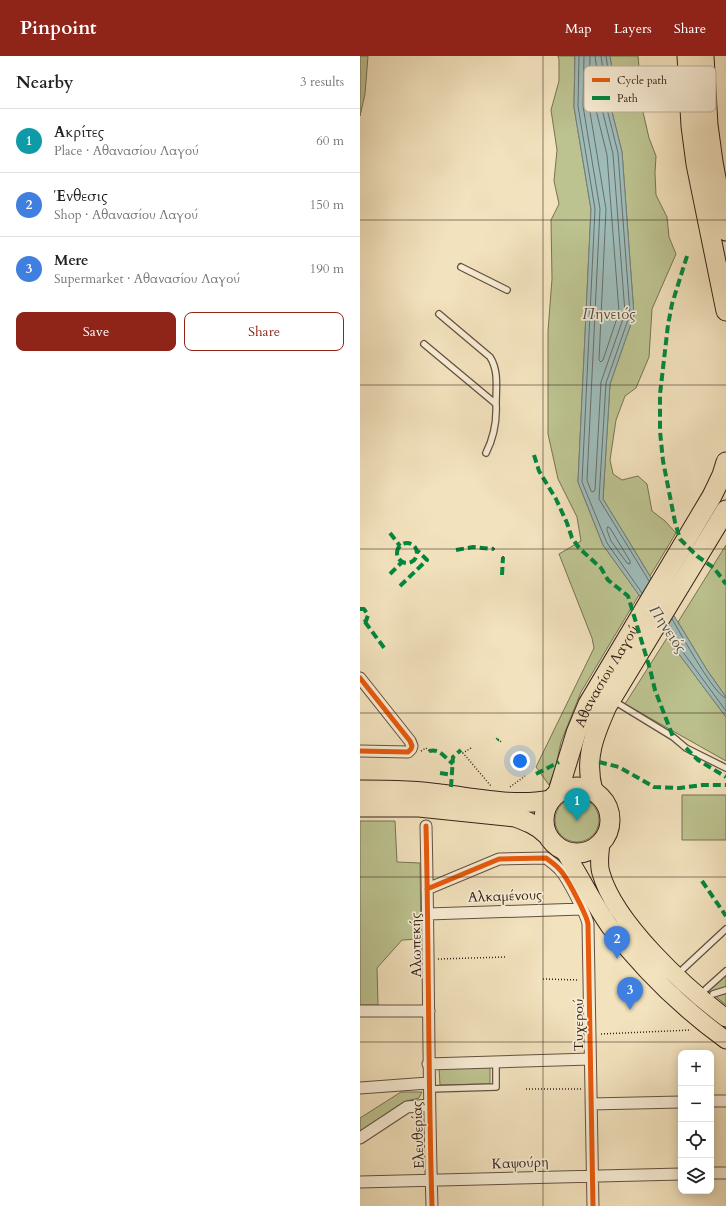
<!DOCTYPE html>
<meta charset="utf-8">
<style>
:root{--surface:#fff;--page:#f6f6f6;--text:#222;--muted:#767676;--line:#e0e0e0;--accent:#8f2418}
body{margin:0;font-family:Cardo,serif;background:var(--page);color:var(--text)}
.controls{position:absolute;right:12px;bottom:12px;display:grid;overflow:hidden;border-radius:8px;box-shadow:0 2px 10px #0003}
.controls button{width:36px;height:36px;display:grid;place-items:center;padding:0;border:0;border-bottom:1px solid var(--line);background:var(--surface);color:var(--text);font:20px sans-serif}
.you{position:absolute;left:160px;top:705px;width:14px;height:14px;margin:-10px;border:3px solid #fff;border-radius:50%;background:#1a73e8;box-shadow:0 0 0 6px #1a73e833}
.badge{display:grid;place-items:center;width:26px;height:26px;border-radius:50%;background:var(--accent);color:#fff;font-size:13px;font-weight:700}
.pin{position:absolute;translate:-50% -33px;filter:drop-shadow(0 1px 2px #0008)}
.pin::after{content:'';position:absolute;top:21px;width:14px;height:12px;background:inherit;clip-path:polygon(0 0,100% 0,50% 100%)}
.list{margin:0;padding:0;list-style:none}
h2{display:flex;justify-content:space-between;align-items:center;height:52px;margin:0;padding:0 16px;font-size:17px}
h2 small{font-size:13px;font-weight:400;color:var(--muted)}
.list li{display:grid;grid-template-columns:26px 1fr auto;gap:12px;align-items:center;box-sizing:border-box;height:64px;padding:0 16px;border-top:1px solid var(--line)}
.list b{display:block;font-size:15px;white-space:nowrap}
.list p{margin:0;font-size:13px;white-space:nowrap;color:var(--muted)}
.list em{font-size:13px;font-style:normal;color:var(--muted)}
.actions{display:flex;gap:8px;padding:12px 16px}
.actions a{flex:1;padding:9px 0;border:1px solid var(--accent);border-radius:8px;text-align:center;font-size:14px;color:var(--accent)}
.actions .main{background:var(--accent);color:#fff}
.icon{flex:none;width:22px;height:22px;fill:none;stroke:currentColor;stroke-width:2;stroke-linecap:round;stroke-linejoin:round}
.map{position:relative;flex:none;width:366px;height:1150px;overflow:hidden}
header{display:flex;align-items:center;gap:24px;box-sizing:border-box;height:56px;padding:0 20px;background:var(--accent);color:#fff}
header strong{font-size:19px}
nav{display:flex;gap:22px;margin-inline-start:auto;font-size:14px}
main{display:flex}
aside{flex:1;background:var(--surface)}
.map>svg:first-child{display:block}
.green{fill:#bcc390;stroke:#787254}
.water{fill:#9ebcba;stroke:#747e79}
.lines{fill:none;stroke-linecap:round;stroke-linejoin:round}
.shore{stroke:#6a6e69;stroke-width:1}
.lane-casing{stroke:#645041;stroke-width:8}
.street-casing{stroke:#645041;stroke-width:13}
.primary-casing{stroke:#352018;stroke-width:19}
.highway-casing{stroke:#352018;stroke-width:21}
.path{stroke:#352018;stroke-width:1.5;stroke-dasharray:1 2;stroke-linecap:butt}
.lane{stroke:#f7ecd4;stroke-width:5.5}
.street{stroke:#f7ecd4;stroke-width:11}
.primary{stroke:#f2e2bd;stroke-width:17}
.highway{stroke:#f2e2bd;stroke-width:19}
.quiet{stroke:#00873e;stroke-width:4;stroke-dasharray:8 4;stroke-linecap:butt}
.cycleway-casing{stroke:#f7ecd4;stroke-width:8}
.cycleway{stroke:#e8590c;stroke-width:5}
.grid{fill:none;stroke:#352018;stroke-width:1;stroke-opacity:0.55}
.labels{text-anchor:middle;dominant-baseline:central;stroke-width:3.5;stroke-linejoin:round;paint-order:stroke}
.street-label{font-size:14px;fill:#352018;stroke:#f7ecd4}
.water-label{font-size:15px;font-style:italic;fill:#544f49;stroke:#f7ecd4}
.key{fill:#f7ecd4;stroke:#bdaf9c;stroke-width:1}
.key-label{font-size:11px;fill:#352018}
</style>
<header>
<strong>Pinpoint</strong>
<nav><a>Map</a><a>Layers</a><a>Share</a></nav>
</header>
<main>
<aside>
<h2>Nearby<small>3 results</small></h2>
<ul class="list">
<li><span class="badge" style="background:#0f9aa8">1</span><div><b>Ακρίτες</b><p>Place · Αθανασίου Λαγού</p></div><em>60 m</em></li>
<li><span class="badge" style="background:#3f7fe0">2</span><div><b>Ένθεσις</b><p>Shop · Αθανασίου Λαγού</p></div><em>150 m</em></li>
<li><span class="badge" style="background:#3f7fe0">3</span><div><b>Mere</b><p>Supermarket · Αθανασίου Λαγού</p></div><em>190 m</em></li>
</ul>
<div class="actions"><a class="main">Save</a><a>Share</a></div>
</aside>
<div class="map">
<svg width="366" height="1150" viewBox="0 0 366 1150">
<rect width="100%" height="100%" fill="#f2e2bd"/>
<filter id="stains"><feTurbulence type="fractalNoise" baseFrequency=".005" numOctaves="4"/><feColorMatrix values="0 0 0 0 .2 0 0 0 0 .09 0 0 0 0 .02 0 0 0 .5 -.17"/></filter>
<radialGradient id="worn" r=".72"><stop offset=".6" stop-color="#630" stop-opacity="0"/><stop offset="1" stop-color="#630" stop-opacity=".3"/></radialGradient>
<path class="green" d="M0,0H8L5,38L0,60Z
M198,0H215L214,51L231,153L218,426L243,489L279,539L221,636L201,686L195,714L189,729L176,711L234,592L232,582L199,498L221,485L217,461L198,423L188,378V275L192,223L191,164L199,148L194,125L197,94L191,54L199,25V4Z
M250,0H278L283,56L289,82L296,100L295,117L296,139L307,161L309,181L316,198L292,253L289,301L276,332L265,340L256,364L250,404L253,418L262,424L278,420L287,428L292,455L305,465L316,477L290,520L243,443L250,328L274,259L262,96L251,52L253,20Z
M366,489V641L347,614L318,566Z
M307,582L366,661V705L265,648Z
M322,739H366V784H322Z
M195 764a22 22 0 1 1 44 0a22 22 0 1 1-44 0Z
M0,765H35L37,806L60,807L61,883L42,884L17,912L18,949H0Z
M366,916V949L348,934Z
M130,1010V1028L80,1029L79,1012Z
M41,1036H62L59,1042L46,1045L0,1076V1062Z"/>
<path class="water" d="M215,0H250L253,20L251,52L262,96L274,259L250,328L243,443L347,614L366,641V661L307,582L279,539L243,489L218,426L231,153L214,51Z"/>
<g class="lines">
<path class="shore" d="M219,0L218,50L235,153L222,426L247,487L282,537
M224,0L223,50L240,153L227,424L231,435L233,436L235,434L241,326L265,257L253,98L242,53L244,21L241,0
M230,0L229,50L246,153L239,304L241,306L243,304L259,256L247,99L236,54L238,21L235,0
M246,0L249,20L247,53L258,97L270,258L246,327L239,443L289,525
M248,471L250,472L270,505V508L267,507L251,485L247,474Z
M312,563C320,576 355,641 366,642
M306,573L366,655"/>
<defs>
<path id="lane" d="M101,211L147,234
M79,258L130,301C139,315 136,332 136,348
M64,288L136,348C137,366 134,381 126,397
M259,648L313,681L326,692L366,712
M323,913L366,873
M346,933L366,915
M353,938L366,934
M69,1033L136,1031V1006"/>
<path id="street" d="M0,622L50,685L52,690L51,693L48,696L0,695
M66,770C69,897 68,1023 72,1150
M67,833L139,803L186,802C191,806 196,809 200,814C207,821 227,860 228,868L233,1150
M68,858L222,853
M0,955H69
M68,1008L230,1003
M0,1032L68,1027
M351,1045H366
M231,1048L321,1046
M0,1082L47,1051L69,1049
M351,1117H366
M0,1126L321,1118"/>
<path id="primary" d="M241,787C240,797 238,808 241,817C255,867 325,931 366,962
M204,795C220,819 233,847 250,871C283,914 322,952 366,984"/>
<g id="highway">
<path d="M327,0L331,70L336,108L366,255"/>
<path d="M344,0L348,69L353,106L366,175"/>
<circle cx="217" cy="764" r="33"/>
<path d="M0,734C26,734 54,734 80,738C115,742 155,751 190,744"/>
<path d="M233,735C224,703 234,679 247,650L366,454"/>
<path id="s1" d="M198,736L216,677L228,648L352,440L362,419L366,406"/>
<path d="M0,751H59L155,761C166,765 177,769 186,778"/>
</g>
</defs>
<use href="#lane" class="lane-casing"/>
<use href="#street" class="street-casing"/>
<use href="#primary" class="primary-casing"/>
<use href="#highway" class="highway-casing"/>
<path class="path" d="M134,493H137
M143,501V499
M138,683L141,686
M111,692L103,697L131,730
M61,695L66,692L69,695
M150,731L165,720
M78,903L146,901
M183,923L219,924
M241,978L331,974
M166,1033H221"/>
<use href="#lane" class="lane"/>
<use href="#street" class="street"/>
<use href="#primary" class="primary"/>
<use href="#highway" class="highway"/>
<path class="quiet" d="M327,200L312,248L308,269L300,338V375L303,405L315,466L320,483L337,500L354,512L366,528
M174,399L179,415L196,443L207,467L212,482L219,492L241,512L248,524L268,540L290,613L295,634L313,681
M30,477L40,490
M37 497a10 10 0 1 1 20 0a10 10 0 1 1-20 0Z
M96,494L113,491L134,493
M30,518L42,506
M142,519L143,501
M40,530L67,504L58,495
M0,553H4L8,559L6,565L0,567
M5,566L25,593
M137,684L138,683
M326,692L338,704L366,721
M69,695C80,692 85,702 93,708
M239,706L259,711L294,731L320,732L343,729H366
M80,717L92,719
M176,718L199,706
M91,731L93,701L101,694
M342,825L366,860"/>
<defs>
<path id="cycleway" d="M0,622L50,685L52,690L51,693L48,696L0,695
M66,770C69,897 68,1023 72,1150
M67,833L139,803L186,802C191,806 196,809 200,814C207,821 227,860 228,868L233,1150"/>
</defs>
<use href="#cycleway" class="cycleway-casing"/>
<use href="#cycleway" class="cycleway"/>
</g>
<path class="grid" d="M183,0V1150M0,164H366M0,329H366M0,493H366M0,657H366M0,821H366M0,986H366"/>
<g class="labels">
<g class="street-label">
<text stroke="none"><textPath href="#s1" startOffset="126">Αθανασίου Λαγού</textPath></text>
<text transform="translate(145 840) rotate(-2)">Αλκαμένους</text>
<text transform="translate(56 889) rotate(-91)">Αλωπεκής</text>
<text transform="translate(218 969) rotate(-90)">Τυχερού</text>
<text transform="translate(58 1079) rotate(-92)">Ελευθερίας</text>
<text transform="translate(160 1107) rotate(-2)">Καψούρη</text>
</g>
<g class="water-label">
<text x="249" y="258">Πηνειός</text>
<text transform="translate(308 573) rotate(56)">Πηνειός</text>
</g>
</g>
<rect x="224" y="10" width="132" height="46" rx="6" class="key"/>
<rect x="232" y="22" width="18" height="4" fill="#e8590c"/>
<rect x="232" y="40" width="18" height="4" fill="#00873e"/>
<g class="key-label">
<text x="257" y="28">Cycle path</text>
<text x="257" y="46">Path</text>
</g>
<rect width="100%" height="100%" filter="url(#stains)"/>
<rect width="100%" height="100%" fill="url(#worn)"/>
</svg>
<div class="controls">
<button>+</button>
<button>−</button>
<button><svg class="icon" aria-label="locate" viewBox="0 0 24 24"><circle cx="12" cy="12" r="6"/><path d="M12 2v4M12 18v4M2 12h4M18 12h4"/></svg></button>
<button><svg class="icon" aria-label="layers" viewBox="0 0 24 24"><path d="M12 4l9 5-9 5-9-5zM3 14l9 5 9-5"/></svg></button>
</div>
<div class="you"></div>
<div class="pin badge" style="left:217px;top:765px;background:#0f9aa8">1</div>
<div class="pin badge" style="left:257px;top:903px;background:#3f7fe0">2</div>
<div class="pin badge" style="left:270px;top:954px;background:#3f7fe0">3</div>
</div>
</main>
